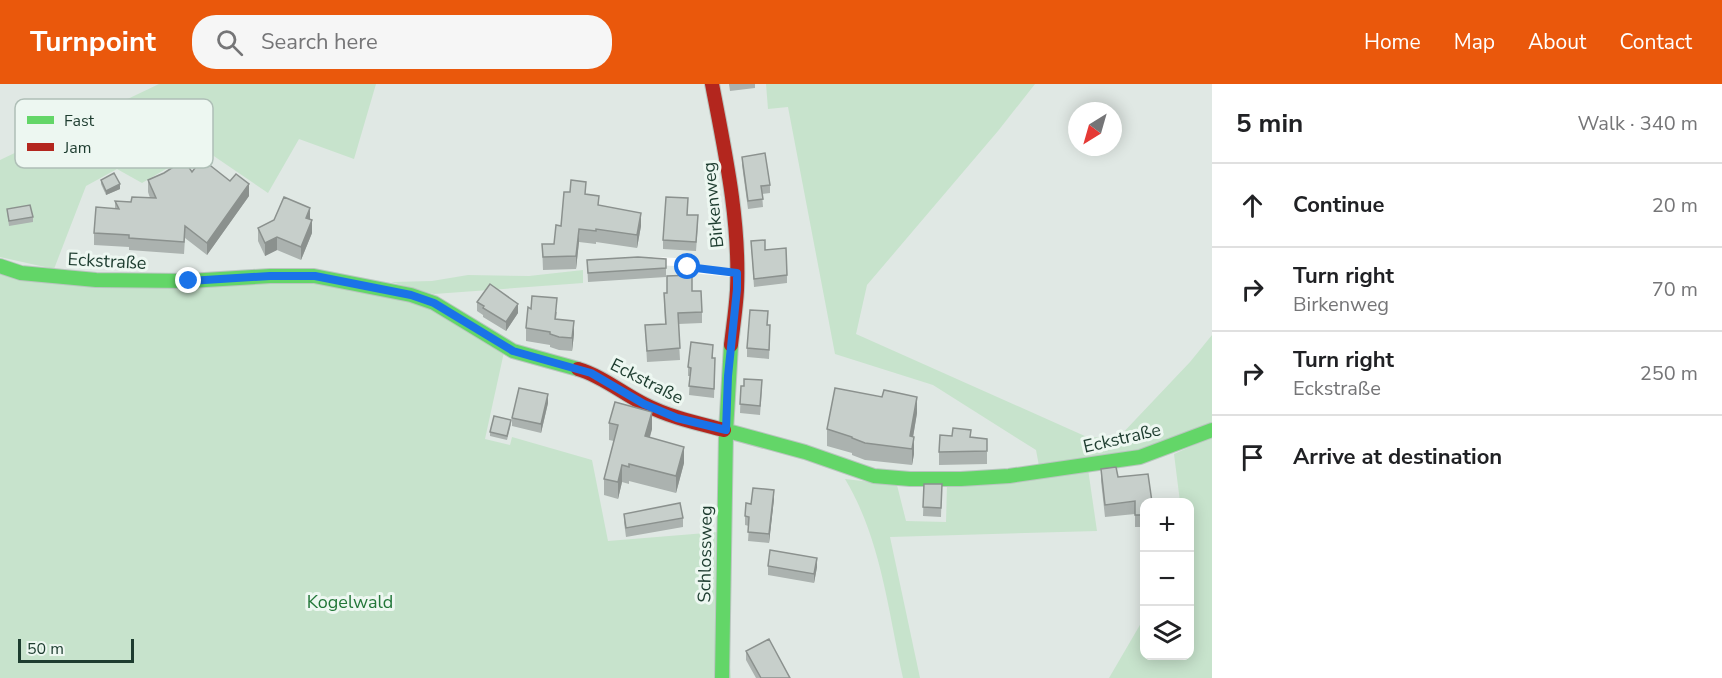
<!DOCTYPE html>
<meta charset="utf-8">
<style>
:root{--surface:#fff;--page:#f6f6f6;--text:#202124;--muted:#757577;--line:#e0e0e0;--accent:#ea580c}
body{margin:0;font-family:"Nunito Sans",sans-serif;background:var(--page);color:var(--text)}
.controls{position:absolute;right:18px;bottom:18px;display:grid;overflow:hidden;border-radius:12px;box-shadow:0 3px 15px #0003}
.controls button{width:54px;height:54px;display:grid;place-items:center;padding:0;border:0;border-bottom:2px solid var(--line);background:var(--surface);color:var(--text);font:30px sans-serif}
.compass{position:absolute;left:1068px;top:18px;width:54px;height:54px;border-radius:50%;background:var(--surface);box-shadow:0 3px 15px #0003;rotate:217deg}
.scale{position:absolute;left:18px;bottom:15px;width:116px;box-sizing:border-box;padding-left:6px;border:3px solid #1d3c2f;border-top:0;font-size:16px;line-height:21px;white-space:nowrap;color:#1d3c2f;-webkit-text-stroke:4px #edf7f1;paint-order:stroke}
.stop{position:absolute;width:18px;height:18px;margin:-14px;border:4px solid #1a73e8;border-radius:50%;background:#fff}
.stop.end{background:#1a73e8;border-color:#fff;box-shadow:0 2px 6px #0008}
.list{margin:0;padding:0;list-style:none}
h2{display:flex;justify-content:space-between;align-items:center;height:78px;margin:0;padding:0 24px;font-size:26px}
h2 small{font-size:20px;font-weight:400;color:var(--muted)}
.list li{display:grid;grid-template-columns:39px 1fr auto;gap:18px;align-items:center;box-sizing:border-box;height:84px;padding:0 24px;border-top:2px solid var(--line)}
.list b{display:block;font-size:22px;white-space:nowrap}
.list p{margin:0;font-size:20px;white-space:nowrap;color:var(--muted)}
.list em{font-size:20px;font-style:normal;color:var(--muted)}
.icon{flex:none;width:33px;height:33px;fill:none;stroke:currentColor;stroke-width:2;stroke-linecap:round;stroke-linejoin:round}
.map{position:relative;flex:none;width:1212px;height:594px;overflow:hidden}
header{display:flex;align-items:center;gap:36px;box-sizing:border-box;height:84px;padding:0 30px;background:var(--accent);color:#fff}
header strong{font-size:28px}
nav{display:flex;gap:33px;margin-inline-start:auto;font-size:21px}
.search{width:420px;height:54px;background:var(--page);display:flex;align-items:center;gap:15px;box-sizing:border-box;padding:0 21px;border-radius:24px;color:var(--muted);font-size:22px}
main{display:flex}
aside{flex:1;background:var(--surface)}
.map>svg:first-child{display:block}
.green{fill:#c7e3cc}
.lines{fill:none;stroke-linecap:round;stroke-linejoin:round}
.fast-casing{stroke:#b9c5bf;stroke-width:16}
.jam-casing{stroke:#b9c5bf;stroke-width:16}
.lane{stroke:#fafcfb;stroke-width:8}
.fast{stroke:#63d668;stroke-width:14}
.jam{stroke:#b3261e;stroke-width:14}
.wall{fill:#abb2af}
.shaded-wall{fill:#8b918e}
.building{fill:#c7cfcb;stroke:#8b918e;stroke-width:1.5}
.route{stroke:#1a73e8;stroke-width:8}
.labels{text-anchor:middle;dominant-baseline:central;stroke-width:6;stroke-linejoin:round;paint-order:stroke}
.street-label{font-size:18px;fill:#1d3c2f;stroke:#edf7f1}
.park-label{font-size:18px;fill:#237739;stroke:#edf7f1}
.key{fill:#edf7f1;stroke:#afbfb7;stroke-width:1.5}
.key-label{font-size:16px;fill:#1d3c2f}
</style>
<header>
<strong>Turnpoint</strong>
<div class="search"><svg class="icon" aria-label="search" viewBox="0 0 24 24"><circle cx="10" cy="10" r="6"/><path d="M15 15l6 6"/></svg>Search here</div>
<nav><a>Home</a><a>Map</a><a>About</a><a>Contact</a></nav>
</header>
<main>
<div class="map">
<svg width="1212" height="594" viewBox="0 0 1212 594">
<rect width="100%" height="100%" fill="#e0e8e4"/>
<path class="green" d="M159,0H376L354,75L299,55L268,109L202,64L142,99L117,85L86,102L54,185L0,173V76Z
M766,0H1035L998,47L867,201L856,250L1087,353L1118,354L1190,278L1212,251V340L1157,362L1039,382L1036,366L933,301L835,270L788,23L768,25Z
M0,186L307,195L431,222L504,268L485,355L510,361L512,353L592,376L608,457L718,448L731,594H0Z
M583,186V199L434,210L391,198L432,197L468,191L529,192Z
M1212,353V594H1109L1144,534V572H1190V458L1194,450L1190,447V418H1180L1174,370Z
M1088,385L1097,447L890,453L920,594H903C888,526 881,455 845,395L897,401L906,437L946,438L947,400Z"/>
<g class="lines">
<defs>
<path id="fast" d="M0,182L21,189L96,196L189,197L270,192H314L411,211L434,219L513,267L578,285
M724,346L805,368L874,392L910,395H961L1009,392L1140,373L1212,346
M722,594L726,347L731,261"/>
<path id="jam" d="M712,0C725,68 740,136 737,206C736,224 733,243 731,261
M578,285C602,292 622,309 644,320C669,333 697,339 724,346"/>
</defs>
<use href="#fast" class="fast-casing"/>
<use href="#jam" class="jam-casing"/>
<path class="lane" d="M655,177L675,178L701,186L734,189"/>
<use href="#fast" class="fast"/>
<use href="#jam" class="jam"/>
</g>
<path class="wall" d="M729,0H755V4L730,7Z
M742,73L770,101V109L762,110L763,123L748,125L742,81Z
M192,88L249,112L207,171L185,154L184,170L129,166V163L94,161V149L115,125V117L131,118L150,114L148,108V96Z
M101,96L120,105L106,111L101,100Z
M586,110L599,121L641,142L637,164L596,158V160L579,158L576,185L543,186L542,160H554L561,142Z
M7,125L33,133V138L9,142Z
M687,131L698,140L696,167L663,165V156Z
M310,135L312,149L301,176L277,166L265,172L258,157V144Z
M751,157L765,166L787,191V199L754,203Z
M666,175V193L588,198L587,176Z
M667,192L692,207L702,228V239L678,240L680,276L647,278L645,241L665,240L664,209H667Z
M477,218L518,229L506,247L483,233V231L477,227Z
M531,225L557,228L556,235L574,250L572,267L559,266L550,263V261L526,257V244Z
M768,241L770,250L769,275L747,273V264Z
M713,270V274L715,283L714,314L689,311L690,292H688V283Z
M741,302L762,305L760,331L740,329Z
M882,313L917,329L913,353L914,370L912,381L865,376L852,371V369L827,362V345Z
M548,319L541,349L512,342V334Z
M609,339L652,345L650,353L684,379L676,409L629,397V400L622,398L618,415L604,411V395L614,357L609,356Z
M511,340L507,356L490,352V348Z
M971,353L987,368V380L939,381V368Z
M1101,385L1118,393L1144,418V443H1135V430L1105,433L1101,397Z
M924,400H942L941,433L923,432Z
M774,415L769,459L748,457L749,442L745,441V432L751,420Z
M624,430L683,434V443L626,453L624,438Z
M768,482L817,483L814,499L768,491Z
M746,567L790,594H756L746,576Z"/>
<path class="shaded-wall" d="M120,100V105L106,111V107Z
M249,100V112L207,171V159Z
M310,124V137L306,134Z
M641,129V142L637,164V151Z
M312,136V149L301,176V163Z
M579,145V158L576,185V172Z
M277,153V166L265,172V159Z
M518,220V229L506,247V238Z
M574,237V250L572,267V254Z
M548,310V319L541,349V340Z
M917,313V329L911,365L910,352Z
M652,328V345L645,369V352Z
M914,353V370L912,381V365Z
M684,363V379L676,409V392Z
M622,381V398L618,415V398Z
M774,406V415L769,459V450Z
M817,474V483L814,499V490Z"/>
<path class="building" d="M765,69L770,101L761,102L763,115L748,117L742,73Z
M202,75L230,97L236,90L249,100L207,159L185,142L184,158L129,154V151L94,149L96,123L119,125L115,117L131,118L132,113L156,114L148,96L164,89L184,76L192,88Z
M114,89L120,100L106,107L101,96Z
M571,96L586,98L585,110L599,112L598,121L641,129L637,151L596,145V147L579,145L576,172L543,173L542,160H554L556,141L561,142L564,108H570Z
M284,113L310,124L306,134L312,136L301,163L277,153L265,159L258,144L274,136Z
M666,113L688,114L687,131H698L696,158L663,156Z
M30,121L33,133L9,137L7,125Z
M765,156V166L786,164L787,191L754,195L751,157Z
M638,173L666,175V184L588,189L587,176Z
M692,191V207H701L702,228L678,229L680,264L647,267L645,241L666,240L664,209H667V192Z
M490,200L518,220L506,238L483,224L484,222L477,218Z
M532,212L557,214L555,235L574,237L572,254L559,253L550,250V248L526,244L528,223L531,225Z
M750,226L768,227L767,241H770L769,266L747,264Z
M691,258L713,261L712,274H715L714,305L689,302L691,284L688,283Z
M744,295L762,296L760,322L740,320L741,302H744Z
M519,304L548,310L541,340L512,334Z
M835,304L882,313L884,306L917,313L910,352L914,353L912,365L865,359L852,354V353L827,345Z
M615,318L652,328L645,352L684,363L676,392L629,380V383L622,381L618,398L604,395L618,341L609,339Z
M494,332L511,336L507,352L490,348Z
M953,344L971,346L970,353L987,355V367L939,368L940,351L952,352Z
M1116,383L1118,393L1148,390L1152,418H1144V431H1135V417L1105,421L1101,385Z
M924,400H942L941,424L923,423Z
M753,404L774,406L769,450L748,448L749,433L745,432L746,419L751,420Z
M680,419L683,434L626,444L624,430Z
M770,466L817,474L814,490L768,482Z
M769,555L790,594H761L746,567Z"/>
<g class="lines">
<path class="route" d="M189,197L270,192H315L411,211L434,219L513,267L591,289L644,320L677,334L726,346L728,292L737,205V189L688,183"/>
</g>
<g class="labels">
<g class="street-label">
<text transform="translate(713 121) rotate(-96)">Birkenweg</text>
<text transform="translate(107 177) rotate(3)">Eckstraße</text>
<text transform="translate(647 297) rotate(27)">Eckstraße</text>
<text transform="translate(1122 354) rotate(-13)">Eckstraße</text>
<text transform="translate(705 470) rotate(-89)">Schlossweg</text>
</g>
<g class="park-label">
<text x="350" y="518">Kogelwald</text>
</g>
</g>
<rect x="15" y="15" width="198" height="69" rx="9" class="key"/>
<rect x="27" y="32" width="27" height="8" fill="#63d668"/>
<rect x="27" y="59" width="27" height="8" fill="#b3261e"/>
<g class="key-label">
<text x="64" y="42">Fast</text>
<text x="64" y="69">Jam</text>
</g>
</svg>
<div class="controls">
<button>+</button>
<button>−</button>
<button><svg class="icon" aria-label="layers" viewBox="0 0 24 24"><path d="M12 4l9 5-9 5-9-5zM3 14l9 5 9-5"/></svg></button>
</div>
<svg class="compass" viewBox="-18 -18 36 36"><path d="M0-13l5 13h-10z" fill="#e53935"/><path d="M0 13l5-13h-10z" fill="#757577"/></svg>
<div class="scale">50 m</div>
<div class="stop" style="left:688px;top:183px"></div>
<div class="stop end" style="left:189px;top:197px"></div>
</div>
<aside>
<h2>5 min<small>Walk · 340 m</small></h2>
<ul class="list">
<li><svg class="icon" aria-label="ahead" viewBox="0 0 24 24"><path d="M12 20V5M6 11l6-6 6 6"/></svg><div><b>Continue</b></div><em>20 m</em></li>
<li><svg class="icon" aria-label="right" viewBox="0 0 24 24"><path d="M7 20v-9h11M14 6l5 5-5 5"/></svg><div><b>Turn right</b><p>Birkenweg</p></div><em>70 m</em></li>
<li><svg class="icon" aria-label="right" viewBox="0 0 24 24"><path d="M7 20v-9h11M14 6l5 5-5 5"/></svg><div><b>Turn right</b><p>Eckstraße</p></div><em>250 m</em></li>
<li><svg class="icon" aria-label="arrive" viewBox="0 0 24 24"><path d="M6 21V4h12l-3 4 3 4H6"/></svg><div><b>Arrive at destination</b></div></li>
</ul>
</aside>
</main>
